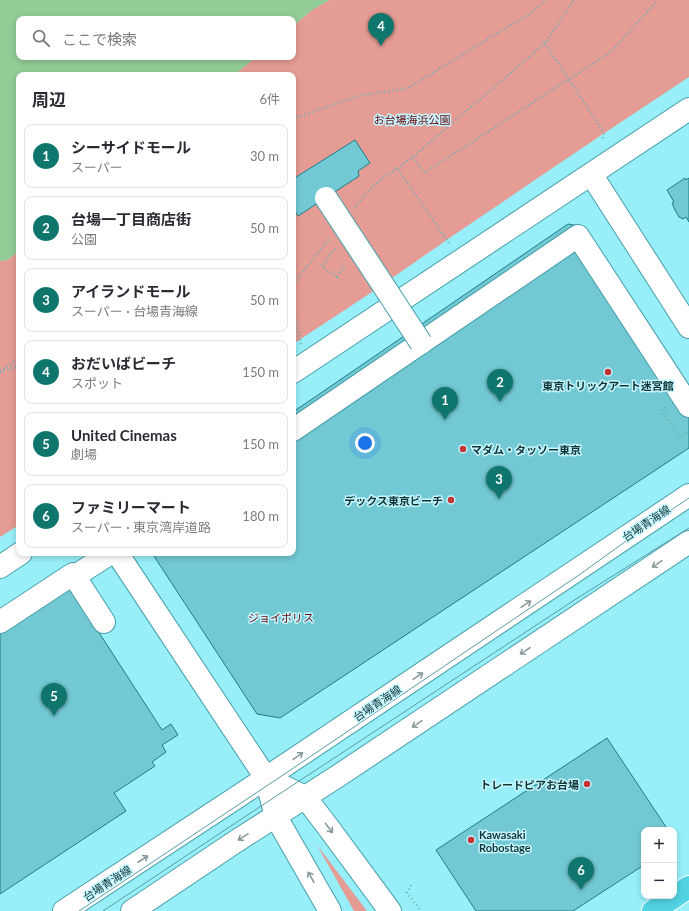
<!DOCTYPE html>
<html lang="ja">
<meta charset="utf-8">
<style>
:root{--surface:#fff;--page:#f2f2f3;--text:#2b2b33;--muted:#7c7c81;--line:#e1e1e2;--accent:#0f766e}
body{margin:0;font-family:Lato,"Noto Sans JP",sans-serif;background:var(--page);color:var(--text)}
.controls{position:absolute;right:12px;bottom:12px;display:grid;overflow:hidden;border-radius:8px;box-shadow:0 2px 6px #0003}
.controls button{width:36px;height:36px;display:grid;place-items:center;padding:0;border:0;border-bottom:1px solid var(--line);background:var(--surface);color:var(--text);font:20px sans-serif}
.you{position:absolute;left:365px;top:443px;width:14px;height:14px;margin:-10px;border:3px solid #fff;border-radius:50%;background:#1a73e8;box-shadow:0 0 0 6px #1a73e833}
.badge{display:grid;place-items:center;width:26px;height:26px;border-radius:50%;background:var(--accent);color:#fff;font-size:13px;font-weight:700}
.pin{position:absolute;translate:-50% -33px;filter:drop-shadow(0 1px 2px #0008)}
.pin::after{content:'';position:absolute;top:21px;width:14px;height:12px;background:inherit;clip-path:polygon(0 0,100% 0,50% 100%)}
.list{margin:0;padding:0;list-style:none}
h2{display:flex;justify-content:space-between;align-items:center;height:52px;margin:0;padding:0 16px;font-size:17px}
h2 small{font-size:13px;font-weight:400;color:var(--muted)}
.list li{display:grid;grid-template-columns:26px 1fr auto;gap:12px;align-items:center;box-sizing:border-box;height:64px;margin:0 8px 8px;padding:0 8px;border:1px solid var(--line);border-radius:8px}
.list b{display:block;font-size:15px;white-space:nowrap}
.list p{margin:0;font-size:13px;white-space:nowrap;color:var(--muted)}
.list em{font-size:13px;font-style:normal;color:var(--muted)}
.icon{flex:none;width:22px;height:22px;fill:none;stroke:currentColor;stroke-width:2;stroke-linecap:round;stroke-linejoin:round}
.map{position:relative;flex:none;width:689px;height:911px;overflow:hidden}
.search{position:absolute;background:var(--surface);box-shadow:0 2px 6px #0003;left:16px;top:16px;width:280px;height:44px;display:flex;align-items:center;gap:10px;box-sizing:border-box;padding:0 14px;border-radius:8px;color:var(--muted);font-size:15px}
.panel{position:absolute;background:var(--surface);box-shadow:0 2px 6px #0003;left:16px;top:72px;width:280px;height:484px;border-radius:8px}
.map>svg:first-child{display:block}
.green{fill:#e59c94}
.water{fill:#93cc97}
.building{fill:#72c9d4;stroke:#1d7d88}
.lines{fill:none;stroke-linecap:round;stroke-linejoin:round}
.street-casing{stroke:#469ea9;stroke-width:24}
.secondary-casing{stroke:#469ea9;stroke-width:24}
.highway-casing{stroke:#fff;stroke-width:24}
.path{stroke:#6ab1b9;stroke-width:2.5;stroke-dasharray:1 3;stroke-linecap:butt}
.street{stroke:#fff;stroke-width:22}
.secondary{stroke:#fff;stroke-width:22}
.highway{stroke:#52d3e2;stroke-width:22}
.tram{stroke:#5b9ba3;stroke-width:1}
.street-bridge-casing{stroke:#469ea9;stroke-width:24;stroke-linecap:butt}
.street-bridge{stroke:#fff;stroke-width:22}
.oneway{stroke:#889a9c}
.poi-dot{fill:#c33432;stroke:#c5f6fd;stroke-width:1.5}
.labels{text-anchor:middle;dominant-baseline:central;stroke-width:3;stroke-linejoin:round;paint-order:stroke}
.park-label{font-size:11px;fill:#65070c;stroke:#c5f6fd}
.poi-label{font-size:11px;font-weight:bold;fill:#10363a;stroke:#c5f6fd;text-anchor:start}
.street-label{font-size:11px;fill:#10363a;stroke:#c5f6fd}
</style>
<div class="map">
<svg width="689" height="911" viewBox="0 0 689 911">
<rect width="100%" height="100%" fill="#98effa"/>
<path class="green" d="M329,0H689V77L600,136L451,237L369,294L293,344V75H234L256,57H293V26L312,10Z
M19,251V525L0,537V261L7,260Z
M317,845L367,911H354Z"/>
<path class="water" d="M0,0H329L312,10L293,26V19H19V57H256L234,75H19V251L7,260L0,261Z"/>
<path class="building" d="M355,140L370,163L358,171L359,176L298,216L293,208V179Z
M685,178L686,180L689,178V222L686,217L683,219L679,217L675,210L672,203L674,202L667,190Z
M568,224L585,227L689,390V448L280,718L257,714L152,553H293V412Z
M75,562L114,621L98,631L162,730L171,724L178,735L162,745L166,752L152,762L155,766L114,793L126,811L0,894V612Z
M607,738L668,830H644V865L573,911H476L436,850Z"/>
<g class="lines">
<defs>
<path id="street" d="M293,430L578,236L689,406
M75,576L111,553
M0,622L73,574L104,622"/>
<path id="secondary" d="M591,174L689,327
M293,372L689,109
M117,553L266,778L276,817L330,911
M0,567L21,553
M266,778L305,797L328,827L390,911
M64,911L266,778L689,495
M132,911L235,842L338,776L689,542"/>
<path id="highway" d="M653,911L689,887"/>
</defs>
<use href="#street" class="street-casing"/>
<use href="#secondary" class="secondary-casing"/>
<use href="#highway" class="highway-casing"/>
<path class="path" d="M545,43L604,133L603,139
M293,119L358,96L408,88L532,12L547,0
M413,157L424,173L611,52L658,0
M397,168L413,157L545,43L574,0
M355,207L374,185L397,168L449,243
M335,249L322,266L337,277L346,264
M293,284L329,239
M293,308L301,344
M0,371L19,359
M0,372L19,366
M666,408L662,410L680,437L689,432
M411,885L407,893L421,911"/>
<use href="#street" class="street"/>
<use href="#secondary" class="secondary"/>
<use href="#highway" class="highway"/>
<path class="tram" d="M79,911L289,771L579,575L640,531L689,498
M103,911L249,814L576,599L689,528"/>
<defs>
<path id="street-bridge" d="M326,198L421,343"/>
</defs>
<use href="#street-bridge" class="street-bridge-casing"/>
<use href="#street-bridge" class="street-bridge"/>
</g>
<defs><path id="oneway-shaft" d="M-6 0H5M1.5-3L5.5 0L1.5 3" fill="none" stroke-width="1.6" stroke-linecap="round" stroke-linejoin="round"/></defs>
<g class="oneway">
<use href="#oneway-shaft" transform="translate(657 564) rotate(146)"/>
<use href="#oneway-shaft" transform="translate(526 604) rotate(-34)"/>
<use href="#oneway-shaft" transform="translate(525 651) rotate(146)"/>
<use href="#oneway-shaft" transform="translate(418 676) rotate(-34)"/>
<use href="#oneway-shaft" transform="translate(417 724) rotate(146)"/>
<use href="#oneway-shaft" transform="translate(298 756) rotate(-35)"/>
<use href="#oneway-shaft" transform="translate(329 828) rotate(53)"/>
<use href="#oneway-shaft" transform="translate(243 837) rotate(148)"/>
<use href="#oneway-shaft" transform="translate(143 859) rotate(-33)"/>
<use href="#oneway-shaft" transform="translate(311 877) rotate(-119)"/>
</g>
<g class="poi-dot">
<circle cx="608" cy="372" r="4"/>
<circle cx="463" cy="449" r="4"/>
<circle cx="451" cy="500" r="4"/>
<circle cx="587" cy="784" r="4"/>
<circle cx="471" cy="840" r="4"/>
</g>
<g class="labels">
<g class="park-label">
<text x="412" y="119">お台場海浜公園</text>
<text x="281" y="617">ジョイポリス</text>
</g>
<g class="poi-label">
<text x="608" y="385" text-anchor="middle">東京トリックアート迷宮館</text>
<text x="471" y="449">マダム・タッソー東京</text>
<text x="443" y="500" text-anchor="end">デックス東京ビーチ</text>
<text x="579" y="784" text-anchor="end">トレードピアお台場</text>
<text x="479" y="834">Kawasaki<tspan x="479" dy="13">Robostage</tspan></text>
</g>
<g class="street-label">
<text transform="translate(646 523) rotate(-34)">台場青海線</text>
<text transform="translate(377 703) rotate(-34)">台場青海線</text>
<text transform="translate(107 883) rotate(-33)">台場青海線</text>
</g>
</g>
</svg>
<div class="controls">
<button>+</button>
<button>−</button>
</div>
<div class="you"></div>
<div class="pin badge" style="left:445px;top:420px">1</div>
<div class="pin badge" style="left:500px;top:402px">2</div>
<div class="pin badge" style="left:499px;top:499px">3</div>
<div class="pin badge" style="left:381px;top:46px">4</div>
<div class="pin badge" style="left:54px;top:716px">5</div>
<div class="pin badge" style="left:581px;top:890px">6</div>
<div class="search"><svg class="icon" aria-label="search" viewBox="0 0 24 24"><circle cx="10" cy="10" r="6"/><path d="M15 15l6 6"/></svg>ここで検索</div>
<section class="panel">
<h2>周辺<small>6件</small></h2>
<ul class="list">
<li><span class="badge">1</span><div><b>シーサイドモール</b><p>スーパー</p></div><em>30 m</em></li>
<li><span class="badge">2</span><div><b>台場一丁目商店街</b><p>公園</p></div><em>50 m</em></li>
<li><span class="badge">3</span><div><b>アイランドモール</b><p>スーパー · 台場青海線</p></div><em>50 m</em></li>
<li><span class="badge">4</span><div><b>おだいばビーチ</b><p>スポット</p></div><em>150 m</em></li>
<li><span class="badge">5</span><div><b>United Cinemas</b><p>劇場</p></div><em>150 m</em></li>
<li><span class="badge">6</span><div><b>ファミリーマート</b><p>スーパー · 東京湾岸道路</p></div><em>180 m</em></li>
</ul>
</section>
</div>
